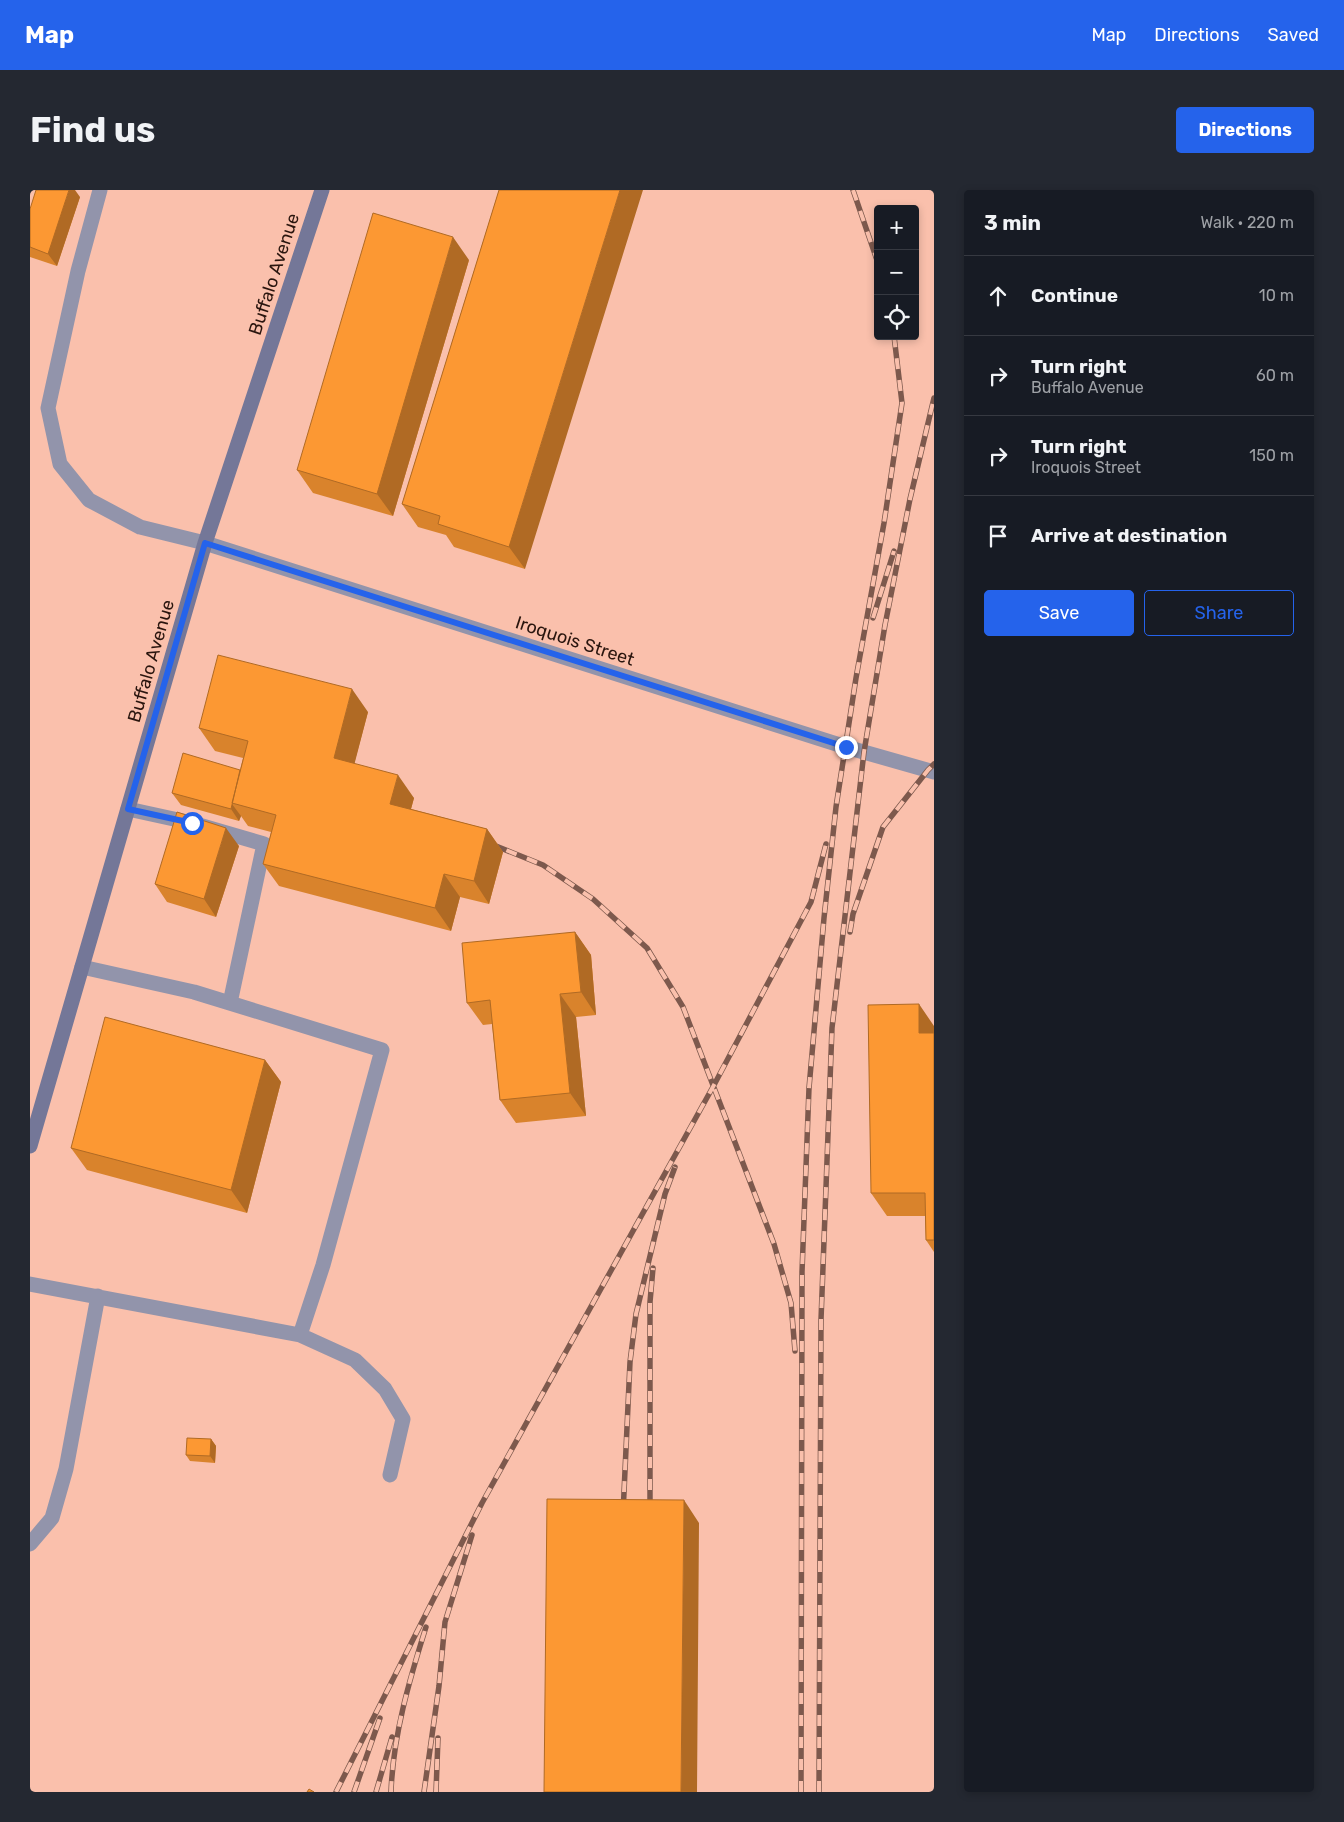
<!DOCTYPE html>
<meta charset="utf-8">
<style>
:root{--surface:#171b24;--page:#242831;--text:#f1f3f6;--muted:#9ea1a6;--line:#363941;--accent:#2563eb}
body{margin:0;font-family:Rubik,sans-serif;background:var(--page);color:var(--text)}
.controls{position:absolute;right:15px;top:15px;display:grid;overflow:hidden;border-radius:5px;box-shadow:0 2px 8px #0003}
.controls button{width:45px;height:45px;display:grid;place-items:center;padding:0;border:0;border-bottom:1px solid var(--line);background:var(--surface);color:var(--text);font:25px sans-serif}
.stop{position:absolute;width:15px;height:15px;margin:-11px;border:4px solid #2563eb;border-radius:50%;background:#fff}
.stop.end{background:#2563eb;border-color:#fff;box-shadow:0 1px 5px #0008}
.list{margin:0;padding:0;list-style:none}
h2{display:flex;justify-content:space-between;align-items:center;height:65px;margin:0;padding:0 20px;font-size:21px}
h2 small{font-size:16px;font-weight:400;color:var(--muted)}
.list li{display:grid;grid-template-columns:32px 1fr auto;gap:15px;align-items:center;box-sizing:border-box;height:80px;padding:0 20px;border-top:1px solid var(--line)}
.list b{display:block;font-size:19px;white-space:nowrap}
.list p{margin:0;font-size:16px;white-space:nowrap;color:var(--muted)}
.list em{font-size:16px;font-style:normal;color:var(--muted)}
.actions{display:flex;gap:10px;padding:15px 20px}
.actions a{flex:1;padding:11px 0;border:1px solid var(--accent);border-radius:5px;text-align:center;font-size:18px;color:var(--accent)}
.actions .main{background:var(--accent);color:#fff}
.icon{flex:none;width:28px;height:28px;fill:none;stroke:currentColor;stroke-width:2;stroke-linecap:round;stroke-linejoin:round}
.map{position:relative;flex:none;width:904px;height:1602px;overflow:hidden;border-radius:5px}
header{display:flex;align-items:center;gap:30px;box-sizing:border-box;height:70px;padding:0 25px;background:var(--accent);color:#fff}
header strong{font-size:24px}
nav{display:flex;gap:28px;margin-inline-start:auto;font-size:18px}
.intro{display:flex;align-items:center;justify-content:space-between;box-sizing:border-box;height:120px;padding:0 30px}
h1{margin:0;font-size:35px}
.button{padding:12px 22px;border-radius:5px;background:var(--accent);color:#fff;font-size:18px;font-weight:700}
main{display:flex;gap:30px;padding:0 30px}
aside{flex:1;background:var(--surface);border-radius:5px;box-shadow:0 2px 8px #0003}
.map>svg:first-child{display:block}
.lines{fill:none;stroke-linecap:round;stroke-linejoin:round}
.service{stroke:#9294ab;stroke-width:15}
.minor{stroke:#9294ab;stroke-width:15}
.secondary{stroke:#747798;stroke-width:15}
.rail-casing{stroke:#7d594d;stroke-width:5.5}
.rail{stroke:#fac0ac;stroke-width:4;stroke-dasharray:11;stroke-linecap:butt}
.wall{fill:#d9832c}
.shaded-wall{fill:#b06a24}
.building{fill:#fc9833;stroke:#b06a24}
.route{stroke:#2563eb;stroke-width:6}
.labels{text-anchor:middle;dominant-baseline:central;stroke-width:4;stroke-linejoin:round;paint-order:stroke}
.street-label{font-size:18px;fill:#2a150e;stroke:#fac0ac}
</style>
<header>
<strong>Map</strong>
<nav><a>Map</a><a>Directions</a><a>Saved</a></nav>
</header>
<div class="intro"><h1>Find us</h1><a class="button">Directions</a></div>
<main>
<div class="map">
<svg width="904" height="1602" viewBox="0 0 904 1602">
<rect width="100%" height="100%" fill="#fac0ac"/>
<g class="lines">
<path class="service" d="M70,0L48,81L18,218L30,274L59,310L110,337L175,353
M98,619L162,633L234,654L200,813
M0,1094L270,1145L293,1075L352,860L164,802L52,777
M270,1145L325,1170L355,1199L373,1229L360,1285
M0,1354L22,1328L36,1279L68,1106"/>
<path class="minor" d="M175,353L816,557L904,582"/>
<path class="secondary" d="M0,956L175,353L292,0"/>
<defs>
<path id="rail" d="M823,0L848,73
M843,428L864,361
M456,652L513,675L563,709L617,758L653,817L744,1054L761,1113L765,1161
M820,742L823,724L853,637L898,580L904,574
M620,1322V1112L623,1078
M593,1324L600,1172L606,1124L635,1004L645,977
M306,1602L452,1313L684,895L781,712L796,654
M324,1602L350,1528
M346,1602L362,1547
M361,1602C363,1546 379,1491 396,1437
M394,1602L409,1496L415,1432L442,1345
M406,1602L408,1548
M771,1602L772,1082L779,898L794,728L806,617L826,488L854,333L872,213L864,146
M789,1602L791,1130L802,838L834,562L855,435L880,309L904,208"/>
</defs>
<use href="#rail" class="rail-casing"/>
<use href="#rail" class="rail"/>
</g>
<path class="wall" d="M469,0L495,379L424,357L416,345L388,337L372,314Z
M50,7L27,76L0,67V19Z
M439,70L363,326L283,303L267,280Z
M338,522L324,574L384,608L381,619L457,639L473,662L459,714L430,707L421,741L249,696L233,674L241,642L218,636L211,626L209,631L151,615L142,603L210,580L213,568L185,561L169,538Z
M209,656L186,727L137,712L125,694Z
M545,742L561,765L566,825L546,827L556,926L486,933L470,910L462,834L453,835L437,813Z
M904,836V1062L896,1050L895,1026H857L841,1003Z
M235,870L251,892L217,1023L57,980L41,958Z
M181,1249L186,1256L185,1273L160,1271L156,1265Z"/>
<path class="shaded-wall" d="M39,0H45L50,7L27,76L18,64Z
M590,0H613L495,379L479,357Z
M423,47L439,70L363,326L347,304Z
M322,499L338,522L320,591L304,568Z
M368,585L384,608L376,637L360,614Z
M202,614L211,626L209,631L201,619Z
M196,638L209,656L186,727L174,709Z
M457,639L473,662L459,714L444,691Z
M414,684L430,707L421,741L405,718Z
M545,742L561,765L566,825L551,802Z
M530,804L546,827L556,926L540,903Z
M889,814L904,836V864L889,843Z
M235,870L251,892L217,1023L201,1000Z
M181,1249L186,1256L185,1273L180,1266Z
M654,1310L669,1333L667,1602H651Z"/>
<path class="building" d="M6,0H39L18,64L0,57V19Z
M469,0H590L479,357L408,334L410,326L372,314Z
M343,23L423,47L347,304L267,280Z
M188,465L322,499L304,568L368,585L360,614L457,639L444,691L414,684L405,718L233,674L246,625L202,613L218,551L169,538Z
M153,563L210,580L201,619L142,603Z
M147,622L196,638L174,709L125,694Z
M545,742L551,802L530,804L540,903L470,910L460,810L437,813L432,753Z
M889,814V843H904V1050H896L895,1003H841L838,815Z
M75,827L235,870L201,1000L41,958Z
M157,1248L181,1249L180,1266L156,1265Z
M517,1309L654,1310L651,1602H514Z
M279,1599L284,1602H277Z"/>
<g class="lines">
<path class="route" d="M162,633L98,619L175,353L816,557"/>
</g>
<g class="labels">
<g class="street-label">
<text transform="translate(244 84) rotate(-72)">Buffalo Avenue</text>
<text transform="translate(545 451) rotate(18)">Iroquois Street</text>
<text transform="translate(121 471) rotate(-74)">Buffalo Avenue</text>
</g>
</g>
</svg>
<div class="controls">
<button>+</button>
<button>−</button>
<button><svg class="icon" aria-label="locate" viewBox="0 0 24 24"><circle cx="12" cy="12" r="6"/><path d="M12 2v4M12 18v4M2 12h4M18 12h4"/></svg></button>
</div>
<div class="stop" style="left:162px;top:633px"></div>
<div class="stop end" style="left:816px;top:557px"></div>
</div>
<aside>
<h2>3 min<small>Walk · 220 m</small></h2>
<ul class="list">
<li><svg class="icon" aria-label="ahead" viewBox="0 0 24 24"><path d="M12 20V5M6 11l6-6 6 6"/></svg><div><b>Continue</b></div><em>10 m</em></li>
<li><svg class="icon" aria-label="right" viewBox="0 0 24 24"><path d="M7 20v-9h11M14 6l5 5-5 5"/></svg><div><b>Turn right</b><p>Buffalo Avenue</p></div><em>60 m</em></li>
<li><svg class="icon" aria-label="right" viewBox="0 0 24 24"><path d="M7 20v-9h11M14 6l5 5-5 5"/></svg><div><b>Turn right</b><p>Iroquois Street</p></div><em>150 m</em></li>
<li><svg class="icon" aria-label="arrive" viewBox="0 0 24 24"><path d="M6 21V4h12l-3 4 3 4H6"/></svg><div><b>Arrive at destination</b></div></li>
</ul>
<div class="actions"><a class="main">Save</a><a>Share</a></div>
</aside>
</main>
